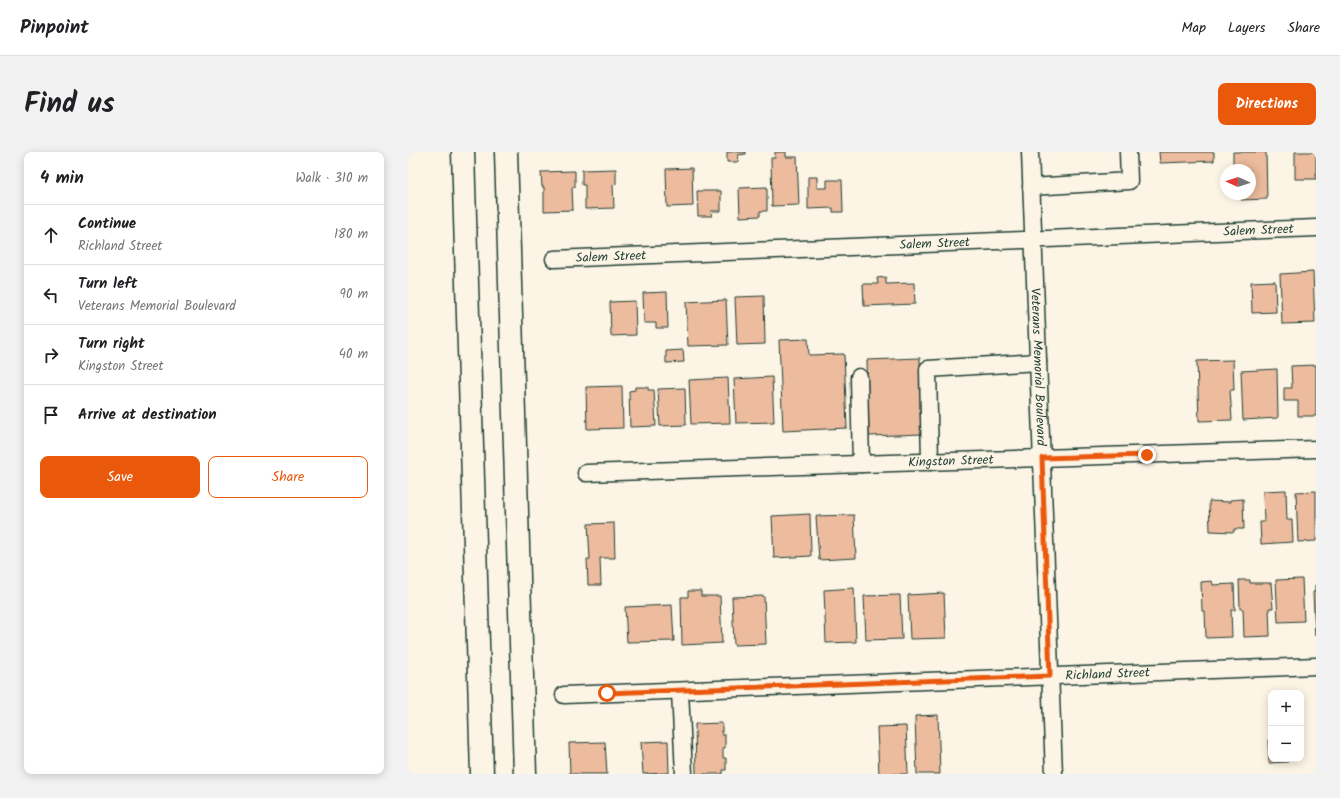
<!DOCTYPE html>
<meta charset="utf-8">
<style>
:root{--surface:#fff;--page:#f2f2f2;--text:#202124;--muted:#757577;--line:#e0e0e0;--accent:#ea580c}
body{margin:0;font-family:Kalam,sans-serif;background:var(--page);color:var(--text)}
.controls{position:absolute;right:12px;bottom:12px;display:grid;overflow:hidden;border-radius:8px;box-shadow:0 2px 10px #0003}
.controls button{width:36px;height:36px;display:grid;place-items:center;padding:0;border:0;border-bottom:1px solid var(--line);background:var(--surface);color:var(--text);font:20px sans-serif}
.compass{position:absolute;left:812px;top:12px;width:36px;height:36px;border-radius:50%;background:var(--surface);box-shadow:0 2px 10px #0003;rotate:273deg}
.stop{position:absolute;width:12px;height:12px;margin:-9px;border:3px solid #ea580c;border-radius:50%;background:#fff}
.stop.end{background:#ea580c;border-color:#fff;box-shadow:0 1px 4px #0008}
.list{margin:0;padding:0;list-style:none}
h2{display:flex;justify-content:space-between;align-items:center;height:52px;margin:0;padding:0 16px;font-size:17px}
h2 small{font-size:13px;font-weight:400;color:var(--muted)}
.list li{display:grid;grid-template-columns:26px 1fr auto;gap:12px;align-items:center;box-sizing:border-box;height:60px;padding:0 16px;border-top:1px solid var(--line)}
.list b{display:block;font-size:15px;white-space:nowrap}
.list p{margin:0;font-size:13px;white-space:nowrap;color:var(--muted)}
.list em{font-size:13px;font-style:normal;color:var(--muted)}
.actions{display:flex;gap:8px;padding:12px 16px}
.actions a{flex:1;padding:9px 0;border:1px solid var(--accent);border-radius:8px;text-align:center;font-size:14px;color:var(--accent)}
.actions .main{background:var(--accent);color:#fff}
.icon{flex:none;width:22px;height:22px;fill:none;stroke:currentColor;stroke-width:2;stroke-linecap:round;stroke-linejoin:round}
.map{position:relative;flex:none;width:908px;height:622px;overflow:hidden;border-radius:8px}
header{display:flex;align-items:center;gap:24px;box-sizing:border-box;height:56px;padding:0 20px;background:var(--surface);border-bottom:1px solid var(--line)}
header strong{font-size:19px}
nav{display:flex;gap:22px;margin-inline-start:auto;font-size:14px}
.intro{display:flex;align-items:center;justify-content:space-between;box-sizing:border-box;height:96px;padding:0 24px}
h1{margin:0;font-size:28px}
.button{padding:10px 18px;border-radius:8px;background:var(--accent);color:#fff;font-size:14px;font-weight:700}
main{display:flex;gap:24px;padding:0 24px}
aside{flex:1;background:var(--surface);border-radius:8px;box-shadow:0 2px 10px #0003}
.map>svg:first-child{display:block}
.building{fill:#edbc9e;stroke:#1f3d34}
.lines{fill:none;stroke-linecap:round;stroke-linejoin:round}
.minor-casing{stroke:#1f3d34;stroke-width:19}
.highway-casing{stroke:#1f3d34;stroke-width:25}
.minor{stroke:#fcf5e5;stroke-width:16}
.highway{stroke:#fcf5e5;stroke-width:22}
.route{stroke:#ea580c;stroke-width:5}
.labels{text-anchor:middle;dominant-baseline:central;stroke-width:3.5;stroke-linejoin:round;paint-order:stroke}
.street-label{font-size:13px;fill:#1f3d34;stroke:#fcf5e5}
</style>
<header>
<strong>Pinpoint</strong>
<nav><a>Map</a><a>Layers</a><a>Share</a></nav>
</header>
<div class="intro"><h1>Find us</h1><a class="button">Directions</a></div>
<main>
<aside>
<h2>4 min<small>Walk · 310 m</small></h2>
<ul class="list">
<li><svg class="icon" aria-label="ahead" viewBox="0 0 24 24"><path d="M12 20V5M6 11l6-6 6 6"/></svg><div><b>Continue</b><p>Richland Street</p></div><em>180 m</em></li>
<li><svg class="icon" aria-label="left" viewBox="0 0 24 24"><path d="M17 20v-9H6M10 6l-5 5 5 5"/></svg><div><b>Turn left</b><p>Veterans Memorial Boulevard</p></div><em>90 m</em></li>
<li><svg class="icon" aria-label="right" viewBox="0 0 24 24"><path d="M7 20v-9h11M14 6l5 5-5 5"/></svg><div><b>Turn right</b><p>Kingston Street</p></div><em>40 m</em></li>
<li><svg class="icon" aria-label="arrive" viewBox="0 0 24 24"><path d="M6 21V4h12l-3 4 3 4H6"/></svg><div><b>Arrive at destination</b></div></li>
</ul>
<div class="actions"><a class="main">Save</a><a>Share</a></div>
</aside>
<div class="map">
<svg width="908" height="622" viewBox="0 0 908 622">
<rect width="100%" height="100%" fill="#fcf5e5"/>
<filter id="ink" filterUnits="userSpaceOnUse"><feTurbulence type="fractalNoise" baseFrequency=".025" numOctaves="2"/><feDisplacementMap in="SourceGraphic" scale="8" xChannelSelector="R" yChannelSelector="G"/><feConvolveMatrix kernelMatrix="1 2 1 2 8 2 1 2 1" color-interpolation-filters="sRGB"/></filter>
<g filter="url(#ink)">
<path class="building" d="M319,0H338V2L330,3L331,10H319Z
M367,0H378V5H389L391,53L364,54L363,6H367Z
M751,0H806V9L752,11Z
M825,0H858L859,47L833,48V42H842V18H825Z
M887,0H908V27H887Z
M284,16L285,54L259,55L258,17Z
M208,17V32L205,33L206,56L177,57V33H174V18Z
M167,19V35H164L165,58L136,59V35H134L133,20Z
M400,25H409V36H419V28H434L435,60H425V56L400,57Z
M359,35V59H352V64L332,65L331,36Z
M289,39H313V59H303L304,64H290Z
M905,120L907,171L874,172L872,122Z
M478,125V132L506,131L507,152L456,154L455,132H470L469,126Z
M867,129L868,160L844,161L843,130Z
M259,140L260,176H248V171H236L235,141Z
M356,144L357,192L329,193L327,145Z
M318,148L320,193L280,194L278,150Z
M227,149L228,183L203,184L202,150Z
M400,187L401,203L436,202L439,276L375,279L371,188Z
M275,198L276,210L258,211V199Z
M512,206L514,282L461,284L459,208Z
M825,208L826,238H822L824,268L791,269L789,209Z
M908,213V264H890V249H876V236H884L883,214Z
M869,217L870,266L835,268L833,219Z
M364,225L366,270L328,271L326,227Z
M320,226L322,271L283,272L281,228Z
M214,234L215,276L179,277L178,235Z
M227,235H240V238H246L248,274L222,275L221,239L227,238Z
M277,236L278,273L252,274L250,237Z
M878,338L879,368H884L885,390L853,392L852,370H856L855,339Z
M908,339V389L890,390L888,340Z
M835,347L836,377H826V380L802,379L801,349L822,350V348Z
M402,362L403,404L366,406L364,364Z
M446,363L448,406L411,408L408,364Z
M206,371L207,406H192L193,433H180L179,407H182L180,372Z
M894,427L896,469L870,470L868,428Z
M831,428H842V431H863L865,456H861L862,484L836,485L835,457H832Z
M804,429L805,433L826,432L827,458H823L824,485L798,486L797,459H794L793,430Z
M907,433H908L907,484L905,440H907Z
M446,436L448,490L418,491L416,438Z
M280,439H293V444H312L314,491L274,493L273,445H280Z
M536,441L538,486L502,487L500,443Z
M492,443L494,487L458,488L456,444Z
M356,444L358,492L326,493L324,445Z
M264,453L266,489L219,490L217,455Z
M530,563L532,622H509L507,564Z
M314,571V583H317V596H315V606H318V618H315V622H288L287,572Z
M498,574L500,622H471L469,575Z
M860,588H863V607H880V610L861,611Z
M260,589L261,621L235,622L233,590Z
M197,590L199,622H162L161,591Z"/>
<g class="lines">
<defs>
<g id="minor">
<path id="s1" d="M622,0L646,622"/>
<path d="M623,35L721,29L720,0"/>
<path id="s2" d="M146,107L908,76"/>
<path d="M451,225L453,312"/>
<path d="M522,310L520,217L630,210"/>
<path id="s3" d="M178,321L908,297"/>
<path d="M272,539L276,622"/>
<path id="s4" d="M156,543L908,514"/>
</g>
<path id="highway" d="M55,0L74,622
M98,0L117,622"/>
</defs>
<use href="#minor" class="minor-casing"/>
<use href="#highway" class="highway-casing"/>
<use href="#minor" class="minor"/>
<use href="#highway" class="highway"/>
</g>
</g>
<g class="lines" filter="url(#ink)">
<path class="route" d="M199,541L642,524L634,306L739,303"/>
</g>
<g class="labels">
<g class="street-label">
<text stroke="none"><textPath href="#s2" startOffset="705">Salem Street</textPath></text>
<text stroke="none"><textPath href="#s2" startOffset="381">Salem Street</textPath></text>
<text stroke="none"><textPath href="#s2" startOffset="57">Salem Street</textPath></text>
<text stroke="none"><textPath href="#s1" startOffset="215">Veterans Memorial Boulevard</textPath></text>
<text stroke="none"><textPath href="#s3" startOffset="365">Kingston Street</textPath></text>
<text stroke="none"><textPath href="#s4" startOffset="544">Richland Street</textPath></text>
</g>
</g>
</svg>
<div class="controls">
<button>+</button>
<button>−</button>
</div>
<svg class="compass" viewBox="-18 -18 36 36"><path d="M0-13l5 13h-10z" fill="#e53935"/><path d="M0 13l5-13h-10z" fill="#757577"/></svg>
<div class="stop" style="left:199px;top:541px"></div>
<div class="stop end" style="left:739px;top:303px"></div>
</div>
</main>
